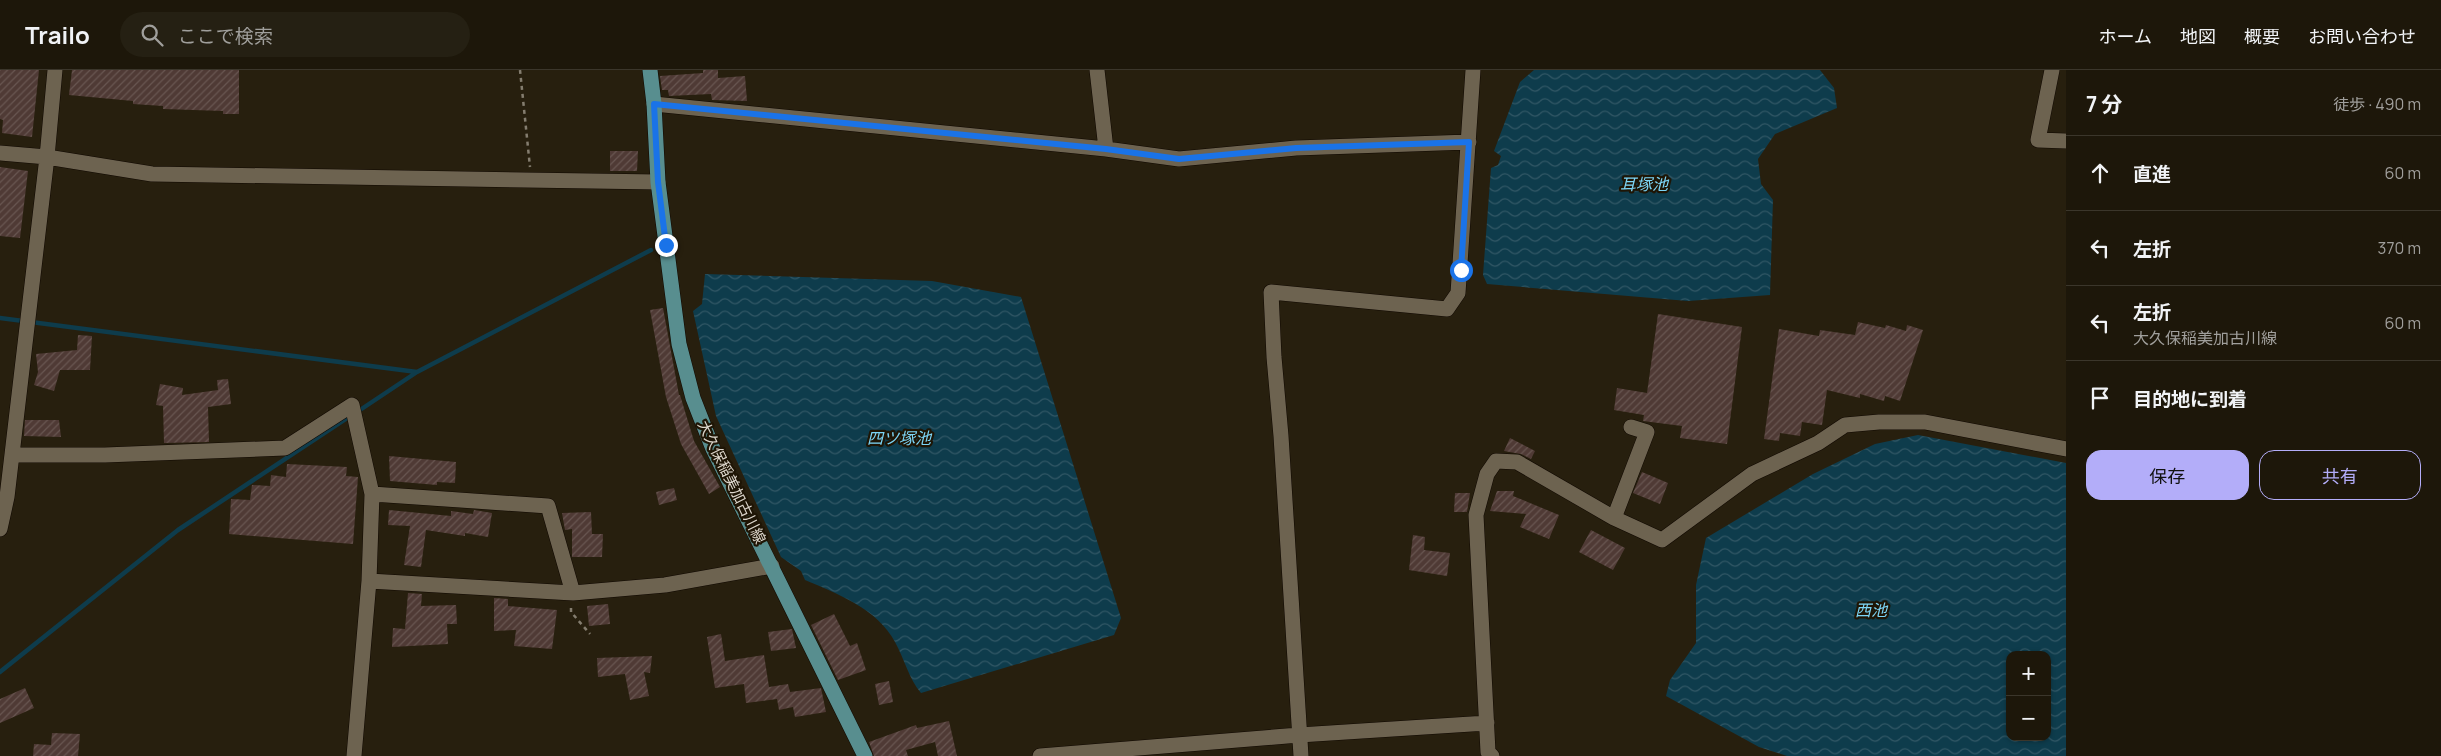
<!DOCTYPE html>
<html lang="ja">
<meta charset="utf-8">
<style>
:root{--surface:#1d170a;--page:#252013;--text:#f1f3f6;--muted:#a09f9c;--line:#3b362b;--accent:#b3adf9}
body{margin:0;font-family:Manrope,"Noto Sans JP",sans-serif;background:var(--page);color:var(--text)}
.controls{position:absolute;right:15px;bottom:15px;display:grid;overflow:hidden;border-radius:10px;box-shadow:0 1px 4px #0004}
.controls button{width:45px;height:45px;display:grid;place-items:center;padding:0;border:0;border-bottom:1px solid var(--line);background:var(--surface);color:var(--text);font:25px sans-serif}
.stop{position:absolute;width:15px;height:15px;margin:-11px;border:4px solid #1a73e8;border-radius:50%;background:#fff}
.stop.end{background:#1a73e8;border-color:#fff;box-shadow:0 1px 5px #0008}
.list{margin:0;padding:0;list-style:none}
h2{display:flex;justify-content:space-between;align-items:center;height:65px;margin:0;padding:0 20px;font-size:21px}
h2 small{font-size:16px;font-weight:400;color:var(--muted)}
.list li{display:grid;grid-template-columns:32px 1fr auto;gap:15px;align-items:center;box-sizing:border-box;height:75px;padding:0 20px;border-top:1px solid var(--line)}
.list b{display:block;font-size:19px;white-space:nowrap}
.list p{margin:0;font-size:16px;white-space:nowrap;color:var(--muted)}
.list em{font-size:16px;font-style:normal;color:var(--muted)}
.actions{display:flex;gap:10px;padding:15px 20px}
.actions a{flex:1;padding:11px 0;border:1px solid var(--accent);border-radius:15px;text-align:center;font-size:18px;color:var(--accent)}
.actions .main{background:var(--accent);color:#111}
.icon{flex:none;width:28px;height:28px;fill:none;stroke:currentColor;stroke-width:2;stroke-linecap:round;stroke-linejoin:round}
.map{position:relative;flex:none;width:2066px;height:686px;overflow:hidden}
header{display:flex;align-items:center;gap:30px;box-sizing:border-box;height:70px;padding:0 25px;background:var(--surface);border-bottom:1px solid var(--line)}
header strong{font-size:24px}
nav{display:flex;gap:28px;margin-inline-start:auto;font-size:18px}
.search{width:350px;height:45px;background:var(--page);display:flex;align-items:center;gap:12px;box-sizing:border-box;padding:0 18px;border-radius:28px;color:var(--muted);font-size:19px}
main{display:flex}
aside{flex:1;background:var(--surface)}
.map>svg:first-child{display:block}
.water{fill:url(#water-waves);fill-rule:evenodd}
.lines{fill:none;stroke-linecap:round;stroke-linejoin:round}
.stream{stroke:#0e3c4c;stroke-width:4.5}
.building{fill:url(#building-hatch)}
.minor-casing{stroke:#100800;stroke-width:16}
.major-casing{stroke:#100800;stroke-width:16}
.path{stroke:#847d6f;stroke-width:2.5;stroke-dasharray:4 4;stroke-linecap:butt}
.minor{stroke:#6d6350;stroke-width:15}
.major{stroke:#588e8f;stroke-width:15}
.route{stroke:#1a73e8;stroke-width:6}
.labels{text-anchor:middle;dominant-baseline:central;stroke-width:4.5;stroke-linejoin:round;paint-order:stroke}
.street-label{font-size:15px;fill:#ddd7cd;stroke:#1e1505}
.water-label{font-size:16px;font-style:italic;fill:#7cd5f6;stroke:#1e1505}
</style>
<header>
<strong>Trailo</strong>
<div class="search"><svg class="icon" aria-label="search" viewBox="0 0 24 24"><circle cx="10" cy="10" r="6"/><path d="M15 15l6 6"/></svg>ここで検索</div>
<nav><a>ホーム</a><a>地図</a><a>概要</a><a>お問い合わせ</a></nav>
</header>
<main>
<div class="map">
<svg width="2066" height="686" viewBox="0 0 2066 686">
<defs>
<pattern id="water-waves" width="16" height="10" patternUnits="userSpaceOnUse" patternTransform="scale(1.25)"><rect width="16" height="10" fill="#0e3c4c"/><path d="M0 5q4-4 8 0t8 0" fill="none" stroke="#315765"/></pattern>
<pattern id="building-hatch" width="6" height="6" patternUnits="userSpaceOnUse" patternTransform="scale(1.25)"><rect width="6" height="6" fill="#4f3a35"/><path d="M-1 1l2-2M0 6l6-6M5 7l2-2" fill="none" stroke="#685651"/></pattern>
</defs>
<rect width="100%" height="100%" fill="#271f0e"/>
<path class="water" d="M1534,0H1820L1834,18L1837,38L1775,64L1758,89L1761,114L1773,130L1770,225L1688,231L1487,214L1483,205L1491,98L1498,95L1501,86L1494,81L1520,12Z
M705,204L932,211L1021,227L1121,548L1114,565L921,623C909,609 904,588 895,572C878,539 836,523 805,510L801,501L781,487L716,346L693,241L702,234Z
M1918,365L2066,393V686H1787L1759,677L1666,626L1670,610L1696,573V515L1706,468L1813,404L1875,374ZM2010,585H2047V667H2010Z"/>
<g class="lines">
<path class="stream" d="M0,248L417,302
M357,342L417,302L651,180
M0,602L178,460L350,346"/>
</g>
<path class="building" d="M0,0H39L32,67L2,63L3,50L0,49Z
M72,0H239V44H223V41L163,39V36L133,34V31L69,25Z
M703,0H718V8L745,6L747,31L712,30L711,24L669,26L668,20H662L660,6L703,3Z
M610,81H638L637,101H610Z
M0,97L28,101L20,168L0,166Z
M663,238L679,325H680L694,371L720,417L709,424L681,374L666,327L650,240Z
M1658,244L1742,257L1727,374L1680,368L1682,356L1643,351L1644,345L1614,340L1617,318L1647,323Z
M1858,252L1885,258L1886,255L1906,261L1907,255L1923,260L1900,331L1885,326L1884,331L1860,324V328L1827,320L1822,355L1802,352L1800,366L1780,363L1779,371L1764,369L1779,259L1819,266L1820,260L1855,265Z
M78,265L92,266L90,300H60L54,321L34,315L38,302L36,284L77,280Z
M228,309L231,334L208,337L209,372L164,373L163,336L156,335L160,314L183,318L182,325L218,320L217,310Z
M25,350H59L61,367L24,366Z
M1510,368L1535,381L1531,389L1521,384L1504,381Z
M389,386L456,392L455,413L437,412V415L390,411Z
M287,394L347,397L346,406L358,407L353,474L229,464L231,429L250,430L252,415L270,416L271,405L286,407Z
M1642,402L1668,413L1660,434L1633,423Z
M674,418L677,430L659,435L656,422Z
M1497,421H1514L1513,426L1559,445L1549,469L1520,457L1526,444L1490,441Z
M1455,423H1470L1467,442H1454Z
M389,440L451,446V441L473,444L474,440L492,443L488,467L465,463V466L426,460L421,497L404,495L410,456L388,455Z
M591,442L592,464H603L602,487H572V459L565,460L562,443Z
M1591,460L1625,478L1613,500L1579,482Z
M1413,465L1425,467L1424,480L1450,483L1447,506L1409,500Z
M408,523L422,524L421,536L456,535L457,554H447L448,574L392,577L393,558L405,559Z
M494,528L508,529V536L557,540L552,579L514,576L516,560L494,561Z
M608,534L610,554L589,556L587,536Z
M834,544L850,576L857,573L866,600L838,610L811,555Z
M792,559L796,578L771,581L768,562Z
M721,564L725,591L764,585L769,617L788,614L790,622L821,618L826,642L795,647L793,637L779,640L777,629L746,633L744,614L715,618L707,567Z
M652,586L650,603L644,602L649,626L630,630L625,604L598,607L597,588Z
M889,611L893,632L879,635L875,614Z
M25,618L34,638L0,653V629Z
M949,651L957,686H938L935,672L906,680L908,686H874L869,672L916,655L917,658Z
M52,663L80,664L78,686H33L34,674L51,675Z"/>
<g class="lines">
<defs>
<path id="minor" d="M1097,0L1106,79
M2052,0L2038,70L2066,71
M654,34L1106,79L1179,89L1296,78L1469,72
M0,83L47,87L152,104L658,112
M12,385H105L285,378L352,335L372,424L369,511L354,686
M372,424L548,436L573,523
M1614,448L1647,362L1631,357
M0,459L7,427L47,87L55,0
M369,511L573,523L665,515L772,496
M1040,686L1299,665L1487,653
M1301,686L1281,366L1274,287L1271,222L1447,239L1458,223L1473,0
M1492,686L1488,682L1476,445L1487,404L1496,391L1517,392L1614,448L1662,470L1752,404L1818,373L1845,355L1879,352H1925L2066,379"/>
<path id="major" d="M650,0L654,34L658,112L679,274L693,328L713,379L865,686"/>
</defs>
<use href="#minor" class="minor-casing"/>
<use href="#major" class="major-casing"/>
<path class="path" d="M520,0L530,97
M571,538V542L590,564"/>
<use href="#minor" class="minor"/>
<use href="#major" class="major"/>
</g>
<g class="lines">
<path class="route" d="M666,175L658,112L654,34L1106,79L1179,89L1296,78L1469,72L1461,200"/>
</g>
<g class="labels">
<g class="street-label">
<text transform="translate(732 412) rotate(64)">大久保稲美加古川線</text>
</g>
<g class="water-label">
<text x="1644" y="114">耳塚池</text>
<text x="899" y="368">四ツ塚池</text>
<text x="1871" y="540">西池</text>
</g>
</g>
</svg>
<div class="controls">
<button>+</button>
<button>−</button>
</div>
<div class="stop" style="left:1461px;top:200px"></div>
<div class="stop end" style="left:666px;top:175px"></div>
</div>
<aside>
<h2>7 分<small>徒歩 · 490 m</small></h2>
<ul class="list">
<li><svg class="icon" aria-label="ahead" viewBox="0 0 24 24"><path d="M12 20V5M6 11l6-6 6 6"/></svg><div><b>直進</b></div><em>60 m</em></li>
<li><svg class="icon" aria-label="left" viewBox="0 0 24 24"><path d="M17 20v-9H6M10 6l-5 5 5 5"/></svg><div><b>左折</b></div><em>370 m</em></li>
<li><svg class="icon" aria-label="left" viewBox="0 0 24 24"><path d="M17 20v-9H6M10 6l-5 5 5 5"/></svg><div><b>左折</b><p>大久保稲美加古川線</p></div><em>60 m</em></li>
<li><svg class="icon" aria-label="arrive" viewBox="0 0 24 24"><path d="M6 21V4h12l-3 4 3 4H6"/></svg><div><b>目的地に到着</b></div></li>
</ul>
<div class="actions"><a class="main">保存</a><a>共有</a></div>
</aside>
</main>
